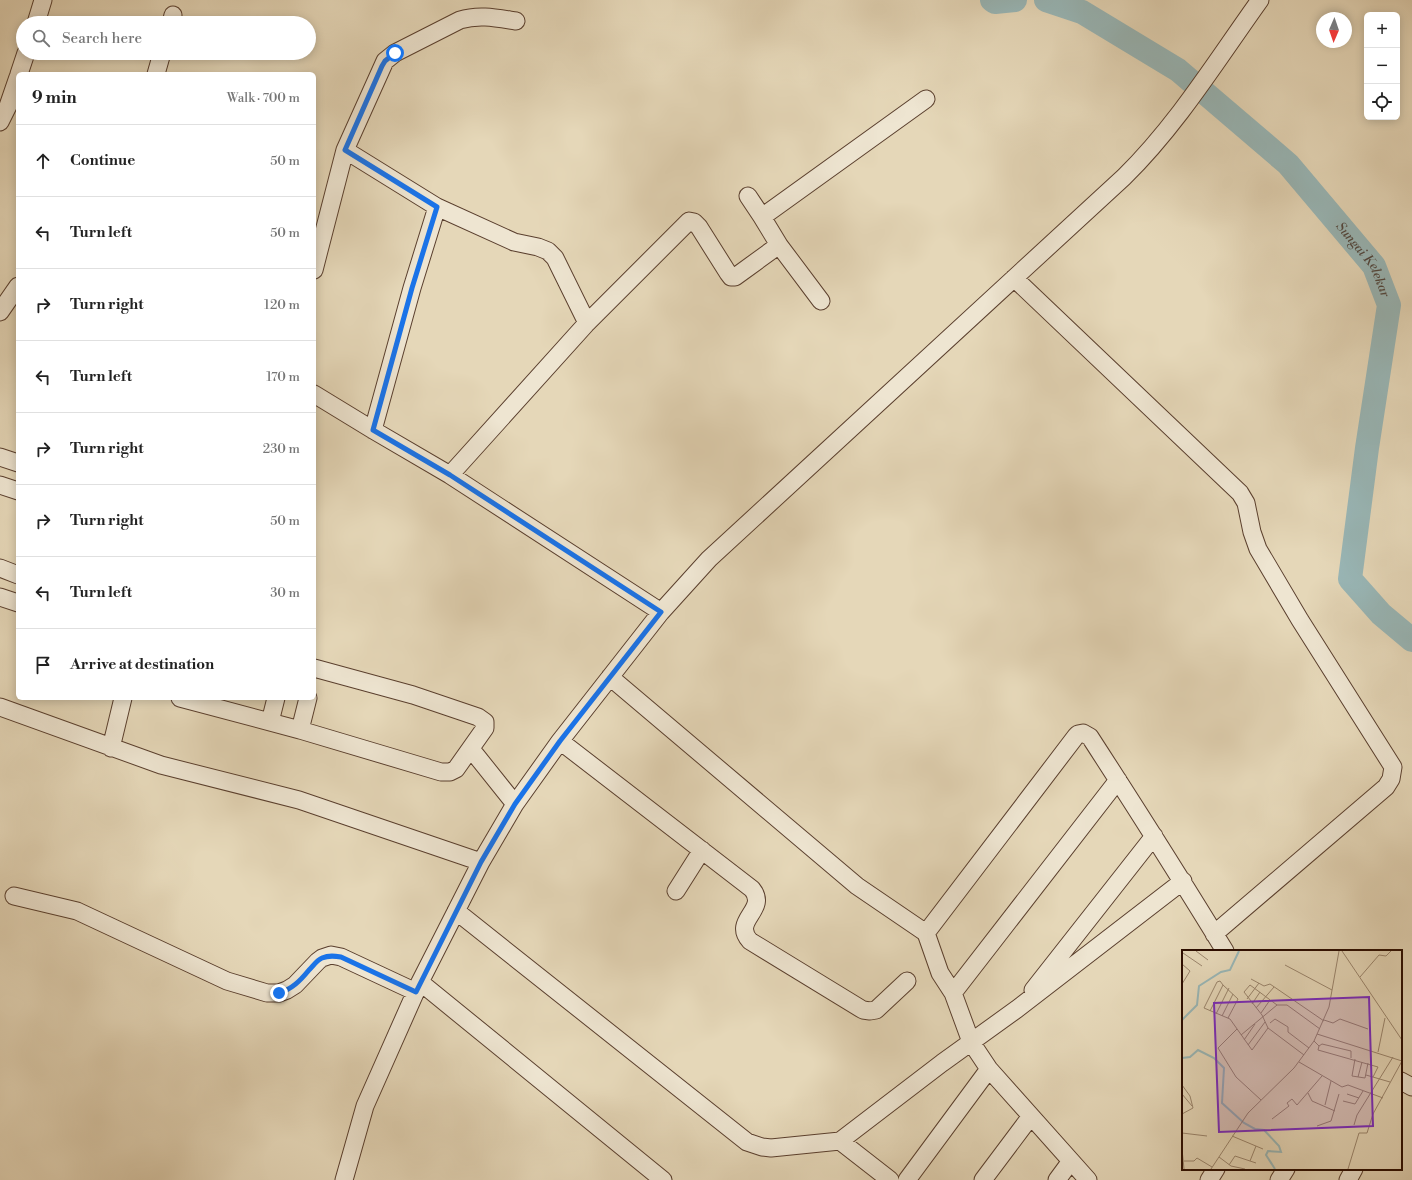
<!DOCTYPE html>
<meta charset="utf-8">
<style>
:root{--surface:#fff;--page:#f2f2f2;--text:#222;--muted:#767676;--line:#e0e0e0}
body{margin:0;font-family:"Libre Bodoni",serif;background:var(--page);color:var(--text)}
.controls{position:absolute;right:12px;top:12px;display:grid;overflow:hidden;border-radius:6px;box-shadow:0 2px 10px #0003}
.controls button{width:36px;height:36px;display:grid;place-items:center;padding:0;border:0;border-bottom:1px solid var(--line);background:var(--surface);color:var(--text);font:20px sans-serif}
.compass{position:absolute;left:1316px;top:12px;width:36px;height:36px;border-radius:50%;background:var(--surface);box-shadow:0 2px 10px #0003;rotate:182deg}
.stop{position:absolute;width:12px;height:12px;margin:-9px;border:3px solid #1a73e8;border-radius:50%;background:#fff}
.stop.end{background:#1a73e8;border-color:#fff;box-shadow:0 1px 4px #0008}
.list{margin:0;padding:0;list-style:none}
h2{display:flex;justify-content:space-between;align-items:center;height:52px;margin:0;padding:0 16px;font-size:17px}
h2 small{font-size:13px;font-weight:400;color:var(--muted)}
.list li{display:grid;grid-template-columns:26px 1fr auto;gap:12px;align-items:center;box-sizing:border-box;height:72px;padding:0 16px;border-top:1px solid var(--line)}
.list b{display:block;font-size:15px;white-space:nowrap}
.list em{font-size:13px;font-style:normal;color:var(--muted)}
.icon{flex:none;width:22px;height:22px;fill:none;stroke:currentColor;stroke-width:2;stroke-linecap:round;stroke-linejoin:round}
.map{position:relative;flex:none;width:1412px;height:1180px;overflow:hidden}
.search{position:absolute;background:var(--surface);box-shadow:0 2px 10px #0003;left:16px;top:16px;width:300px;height:44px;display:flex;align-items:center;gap:10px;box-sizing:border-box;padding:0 14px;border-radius:22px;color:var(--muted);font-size:15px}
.panel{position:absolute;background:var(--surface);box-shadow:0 2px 10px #0003;left:16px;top:72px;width:300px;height:628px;border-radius:6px}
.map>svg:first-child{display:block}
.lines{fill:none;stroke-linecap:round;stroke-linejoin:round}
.river{stroke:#99b7b7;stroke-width:24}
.minor-casing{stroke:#5a3f2e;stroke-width:19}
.minor{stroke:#eee5d1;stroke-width:17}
.route{stroke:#1a73e8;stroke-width:5}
.labels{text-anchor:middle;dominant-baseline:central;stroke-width:3;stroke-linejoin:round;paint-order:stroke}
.water-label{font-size:13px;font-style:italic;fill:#524840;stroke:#eee5d1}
.inset-river{fill:none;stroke:#99b7b7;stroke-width:2}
.inset-road{fill:none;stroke:#9b866e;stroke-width:1}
.view{fill:#7b2cbf;fill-opacity:0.15;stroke:#7b2cbf;stroke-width:2}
.inset-edge{fill:none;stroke:#2b0c00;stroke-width:2}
</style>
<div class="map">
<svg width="1412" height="1180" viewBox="0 0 1412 1180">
<rect width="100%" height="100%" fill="#e5d7b8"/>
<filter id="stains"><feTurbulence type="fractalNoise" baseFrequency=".005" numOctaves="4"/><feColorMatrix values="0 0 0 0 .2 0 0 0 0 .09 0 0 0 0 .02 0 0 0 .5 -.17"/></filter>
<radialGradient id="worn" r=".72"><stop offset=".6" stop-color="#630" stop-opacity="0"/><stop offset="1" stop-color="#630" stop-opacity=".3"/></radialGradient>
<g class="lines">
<g class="river">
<path d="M992,0L995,2L1015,0"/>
<path id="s1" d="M1046,0L1082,12L1178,70L1288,164L1374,266L1389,305L1367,448L1350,579L1381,614L1412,640"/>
</g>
<defs>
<path id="minor" d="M36,23L43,0
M171,23L173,15
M19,74L26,53
M156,74L162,53
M0,122L8,106L18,77
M345,150L437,207L514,242L538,247L548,251L555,258L587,323
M748,196L762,217
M779,245L821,301
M314,270L345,150L385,61L395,53L460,20C479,14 497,18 516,21
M1014,278L1240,493L1246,503L1252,532L1258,549L1300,620L1393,767L1391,779L1386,787L1214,934
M0,312L18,286
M314,394L373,430L450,475L661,612
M373,430L412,288L437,207
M0,457L18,463
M450,475L587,323L689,221L694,222L699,227L728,273L731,277H735L779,245L762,217L926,99
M0,485L18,491
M0,568L18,575
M0,597L18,603
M610,677L857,886L926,933L940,973L953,993L971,1042L989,1069L1088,1180
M180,698L300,730L441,772H450L456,769L485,728V722L478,717L413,695L314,668
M0,707L161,765L299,800L481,862
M270,722L276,698
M300,730L308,698
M560,741L752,889C769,910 731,920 750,941L863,1010L870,1011L876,1010L907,981
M111,748L123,698
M471,749L515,804
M676,891L702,850
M14,896L77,911L227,981L267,993H279L287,990L295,985L318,961L322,958L331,955L341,957L416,992
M456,911L747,1142L762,1147L771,1148L840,1141L890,1180
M926,933L1076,736L1078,734L1083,733L1090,737C1136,808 1181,879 1225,951
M420,982L663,1180
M1033,990L1154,836
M953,993L1118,780
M1401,1081L1412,1087
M840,1141L942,1063L1017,1009L1183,881
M344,1180L365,1106L420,982L481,862L515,804L560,741L661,612L709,559L1124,177C1177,125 1217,60 1260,0
M907,1180L989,1069
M983,1180L1031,1116
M1057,1180L1071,1161
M1209,1180L1216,1169
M1279,1180L1286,1169
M1348,1180L1354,1169"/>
</defs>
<use href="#minor" class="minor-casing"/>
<use href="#minor" class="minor"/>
</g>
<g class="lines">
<path class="route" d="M279,993C292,989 300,981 309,970C313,966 317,960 322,958C329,955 335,956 341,957L416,992L481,862L515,804L560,741L661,612L450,475L373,430L412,288L437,207L345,150L382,66L385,61L395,53"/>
</g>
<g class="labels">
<g class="water-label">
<text stroke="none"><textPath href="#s1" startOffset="417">Sungai Kelekar</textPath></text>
</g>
</g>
<g transform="translate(1182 950)">
<rect width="220" height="220" fill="#e5d7b8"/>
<path class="inset-river" d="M0,70L15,55L17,36L39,22L48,20L57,1M0,108L8,107L16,100L32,108L42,118L40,153L62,173L73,179L82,180L97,196L99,202L86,201L84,205L93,219"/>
<path class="inset-road" d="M14,1L26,10M160,1L220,90M1,3L20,16M0,14L8,21L0,34M103,15L150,40M178,27L197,5L204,6L209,1M69,29L82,36L88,34L142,71M41,35L38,31L35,32L22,58L48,69L70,100L86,78M65,49L77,33M70,54L78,42M74,58L92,37M28,61L41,35L56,49L46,68M79,63L88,50M34,64L47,38M40,66L51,44M142,70L151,73L158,69L186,79M88,73L93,69L106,77V82L127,98M55,79L36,98L54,127L79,150M135,84L220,111M59,85L95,55M62,90L73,74M132,91L137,96L136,100L196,117L191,127M66,95L83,72M137,96L140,94L169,101V108M196,102L203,68M122,105L86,78L80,65L62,42L68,35L95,55H105L138,79M173,109L170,126L183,128L186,113M117,112L160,137L166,135L201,148M184,125L208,132M176,127L180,112M0,135L8,146L11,158L0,164M126,143L130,151L153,161M0,144L10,156M165,144L177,148M161,151L173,154L181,141M143,155L149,131M90,169L107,156L105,153L110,149L115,155L140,126M172,175L175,165L211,107M135,176L149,171L157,144M0,183L25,186M50,186L81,199M0,199L2,219M37,207L49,216L63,219M2,211H12L15,208L30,217M68,211L74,196M47,215L53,206L74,213M29,219L66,163L112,118L132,91L147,57L157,1M166,219L177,183H185L191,164L220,111"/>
<path class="view" d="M187,47L191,176L37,182L32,53Z"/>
<rect width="220" height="220" class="inset-edge"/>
</g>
<rect width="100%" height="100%" filter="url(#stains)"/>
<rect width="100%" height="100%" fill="url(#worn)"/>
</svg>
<div class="controls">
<button>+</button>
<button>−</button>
<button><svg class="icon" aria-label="locate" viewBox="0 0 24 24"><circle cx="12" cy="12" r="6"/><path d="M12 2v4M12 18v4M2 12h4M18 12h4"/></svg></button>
</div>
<svg class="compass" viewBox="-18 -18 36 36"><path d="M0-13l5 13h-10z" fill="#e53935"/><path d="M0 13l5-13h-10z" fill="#767676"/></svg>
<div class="stop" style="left:395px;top:53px"></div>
<div class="stop end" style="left:279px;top:993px"></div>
<div class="search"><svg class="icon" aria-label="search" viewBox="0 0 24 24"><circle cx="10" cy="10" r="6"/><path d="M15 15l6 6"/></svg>Search here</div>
<section class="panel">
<h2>9 min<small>Walk · 700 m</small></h2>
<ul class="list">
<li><svg class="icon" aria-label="ahead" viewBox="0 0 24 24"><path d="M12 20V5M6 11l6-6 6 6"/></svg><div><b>Continue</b></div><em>50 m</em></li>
<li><svg class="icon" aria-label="left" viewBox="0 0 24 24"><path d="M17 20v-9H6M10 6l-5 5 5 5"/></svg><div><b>Turn left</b></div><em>50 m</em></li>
<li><svg class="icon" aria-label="right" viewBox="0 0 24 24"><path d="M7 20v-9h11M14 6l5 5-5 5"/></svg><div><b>Turn right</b></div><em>120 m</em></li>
<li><svg class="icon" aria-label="left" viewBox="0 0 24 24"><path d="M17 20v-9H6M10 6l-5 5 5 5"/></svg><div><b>Turn left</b></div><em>170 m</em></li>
<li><svg class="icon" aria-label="right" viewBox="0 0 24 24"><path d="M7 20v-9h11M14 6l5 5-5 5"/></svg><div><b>Turn right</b></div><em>230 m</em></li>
<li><svg class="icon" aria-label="right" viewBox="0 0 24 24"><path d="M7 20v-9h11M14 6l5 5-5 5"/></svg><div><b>Turn right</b></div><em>50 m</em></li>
<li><svg class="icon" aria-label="left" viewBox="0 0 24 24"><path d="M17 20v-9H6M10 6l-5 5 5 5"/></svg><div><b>Turn left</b></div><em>30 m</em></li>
<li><svg class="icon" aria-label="arrive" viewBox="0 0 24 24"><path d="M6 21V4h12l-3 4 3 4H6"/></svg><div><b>Arrive at destination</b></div></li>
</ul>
</section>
</div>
